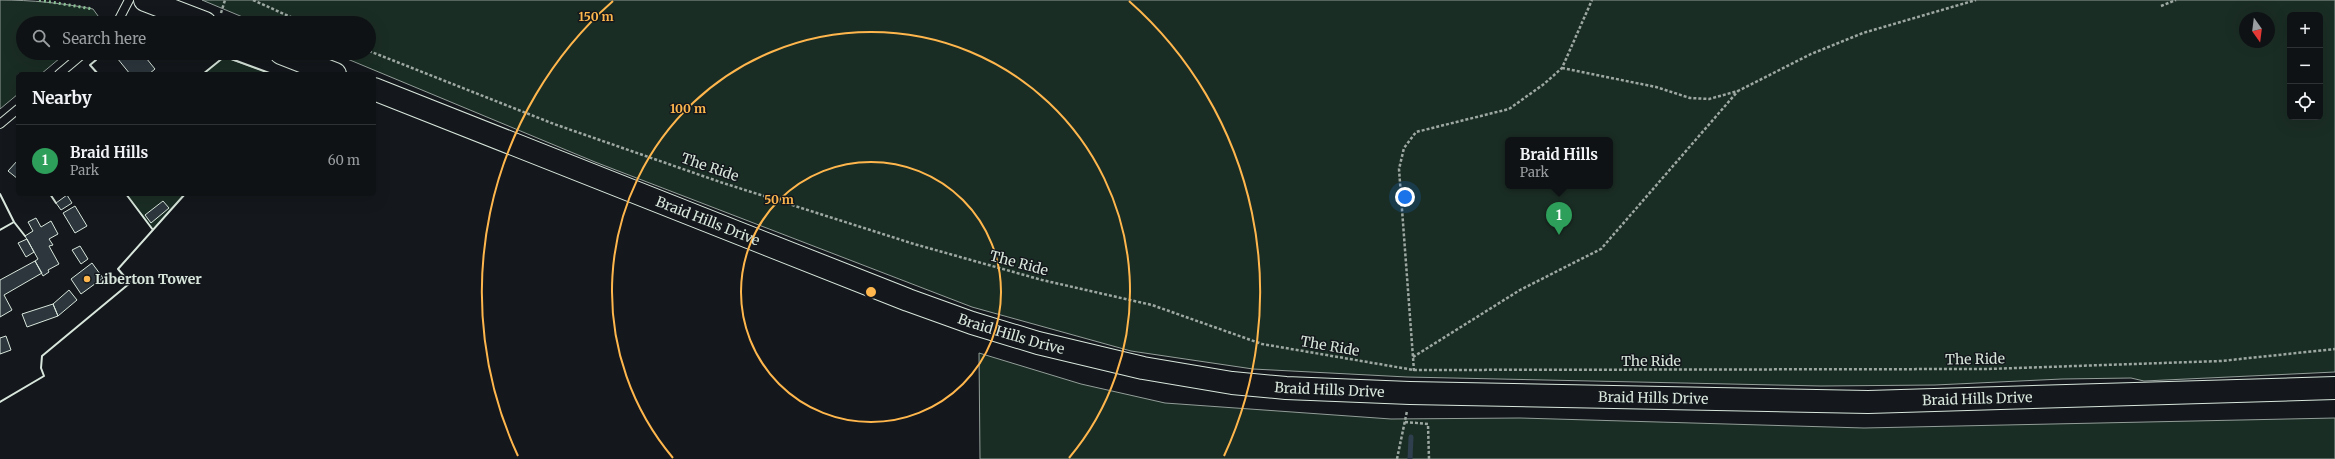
<!DOCTYPE html>
<meta charset="utf-8">
<style>
:root{--surface:#0f1215;--page:#181b1e;--text:#f1f3f6;--muted:#9b9ea0;--line:#2f3234;--accent:#ffb74d}
body{margin:0;font-family:Merriweather,serif;background:var(--page);color:var(--text)}
.controls{position:absolute;right:12px;top:12px;display:grid;overflow:hidden;border-radius:6px;box-shadow:0 4px 16px #0002}
.controls button{width:36px;height:36px;display:grid;place-items:center;padding:0;border:0;border-bottom:1px solid var(--line);background:var(--surface);color:var(--text);font:20px sans-serif}
.compass{position:absolute;left:2239px;top:12px;width:36px;height:36px;border-radius:50%;background:var(--surface);box-shadow:0 4px 16px #0002;rotate:166deg}
.you{position:absolute;left:1405px;top:197px;width:14px;height:14px;margin:-10px;border:3px solid #fff;border-radius:50%;background:#1a73e8;box-shadow:0 0 0 6px #1a73e833}
.badge{display:grid;place-items:center;width:26px;height:26px;border-radius:50%;background:var(--accent);color:#fff;font-size:13px;font-weight:700}
.pin{position:absolute;translate:-50% -33px;filter:drop-shadow(0 1px 2px #0008)}
.pin::after{content:'';position:absolute;top:21px;width:14px;height:12px;background:inherit;clip-path:polygon(0 0,100% 0,50% 100%)}
.popup{position:absolute;left:1505px;top:137px;width:108px;height:52px;box-sizing:border-box;display:grid;place-content:center;border-radius:6px;background:var(--surface);filter:drop-shadow(0 1px 3px #0005);font-size:13px;white-space:nowrap;color:var(--muted)}
.popup b{font-size:15px;color:var(--text)}
.popup::after{content:'';position:absolute;left:50%;top:100%;margin-left:-8px;border:8px solid transparent;border-top-color:var(--surface)}
.list{margin:0;padding:0;list-style:none}
h2{display:flex;justify-content:space-between;align-items:center;height:52px;margin:0;padding:0 16px;font-size:17px}
h2 small{font-size:13px;font-weight:400;color:var(--muted)}
.list li{display:grid;grid-template-columns:26px 1fr auto;gap:12px;align-items:center;box-sizing:border-box;height:72px;padding:0 16px;border-top:1px solid var(--line)}
.list b{display:block;font-size:15px;white-space:nowrap}
.list p{margin:0;font-size:13px;white-space:nowrap;color:var(--muted)}
.list em{font-size:13px;font-style:normal;color:var(--muted)}
.icon{flex:none;width:22px;height:22px;fill:none;stroke:currentColor;stroke-width:2;stroke-linecap:round;stroke-linejoin:round}
.map{position:relative;flex:none;width:2335px;height:459px;overflow:hidden}
.search{position:absolute;background:var(--surface);box-shadow:0 4px 16px #0002;left:16px;top:16px;width:360px;height:44px;display:flex;align-items:center;gap:10px;box-sizing:border-box;padding:0 14px;border-radius:22px;color:var(--muted);font-size:15px}
.panel{position:absolute;background:var(--surface);box-shadow:0 4px 16px #0002;left:16px;top:72px;width:360px;height:124px;border-radius:6px}
.map>svg:first-child{display:block}
.green{fill:#1a2d24;stroke:#939e99;fill-rule:evenodd}
.lines{fill:none;stroke-linecap:round;stroke-linejoin:round}
.stream{stroke:#2f3f4d;stroke-width:5}
.building{fill:#2c363c;stroke:#d8e6dc}
.lane-casing{stroke:#d8e6dc;stroke-width:10}
.secondary-casing{stroke:#d8e6dc;stroke-width:24}
.path{stroke:#9da8a2;stroke-width:2.5;stroke-dasharray:3 2;stroke-linecap:butt}
.lane{stroke:#14181c;stroke-width:8}
.secondary{stroke:#14181c;stroke-width:22}
.hedge{stroke:#8ac095;stroke-width:3;stroke-dasharray:2 3;stroke-linecap:butt}
.wall{stroke:#d8e6dc;stroke-width:2}
.ring{fill:none;stroke:#ffb74d;stroke-width:2}
.poi-dot{fill:#ffb74d;stroke:#14181c;stroke-width:1.5}
.labels{text-anchor:middle;dominant-baseline:central;stroke-width:3;stroke-linejoin:round;paint-order:stroke}
.street-label{font-size:14px;fill:#d8e6dc;stroke:#14181c}
.poi-label{font-size:14px;font-weight:bold;fill:#d8e6dc;stroke:#14181c;text-anchor:start}
.centre{fill:#ffb74d;stroke:#14181c;stroke-width:2}
.ring-label{font-size:12px;text-anchor:middle;font-weight:bold;fill:#ffb74d;stroke:#14181c;stroke-width:3;stroke-linejoin:round;paint-order:stroke}
</style>
<div class="map">
<svg width="2335" height="459" viewBox="0 0 2335 459">
<rect width="100%" height="100%" fill="#14181c"/>
<path class="green" d="M0,0C32,0 62,3 93,9L101,20L100,23H23V53H66L41,74H18V94L0,109Z
M202,0H2335V372L2144,381L2131,378L2062,379L1935,385L1821,386L1407,377L1253,369L1131,351L972,307L595,162L333,53H369V23H257ZM2290,15H2320V117H2290ZM2245,18H2269V42H2245ZM1508,140H1610V186H1508Z
M224,57L272,74H203Z
M126,194H185L153,230Z
M979,353L1081,384L1165,403L1391,419L1520,418L1864,428L2335,418V459H980Z"/>
<g class="lines">
<path class="stream" d="M1410,459L1411,437"/>
</g>
<path class="building" d="M113,53H142L155,69L149,74H130Z
M18,160V179L8,171Z
M67,195L72,203L61,210L56,203Z
M163,201L169,208L151,223L145,215Z
M75,206L87,226L75,233L63,213Z
M36,218L41,227L51,221L58,234L49,239L53,245L49,246L59,264L48,270L49,272L43,276L35,261L38,259L25,236L33,231L28,222Z
M27,239L34,252L26,257L18,243Z
M80,246L88,259L81,264L72,250Z
M35,261L42,273L4,295L12,310L0,317V280Z
M92,263L103,278L81,294L71,279Z
M69,290L77,300L58,316L53,304Z
M53,304L58,316L27,327L22,314Z
M6,336L11,350L0,354V338Z"/>
<g class="lines">
<defs>
<path id="lane" d="M117,23L129,0
M59,74L84,53
M0,124L18,109"/>
<g id="secondary">
<path d="M145,0L205,23"/>
<path d="M281,53L335,74"/>
<path id="s1" d="M374,89L908,300L972,323L1038,343L1143,368L1232,383L1286,388L1410,393L1868,402L2335,388"/>
</g>
</defs>
<use href="#lane" class="lane-casing"/>
<use href="#secondary" class="secondary-casing"/>
<path class="path" d="M253,0L304,23
M2161,6L2176,0
M221,13L225,0
M369,51L554,124L720,182L914,244L1042,280L1152,305L1262,344L1414,370L1988,369L2221,361L2335,349
M1562,68L1656,87L1690,98L1709,99L1738,91L1811,54L1863,33L1976,0
M1413,357L1520,290L1601,249L1738,91
M1414,371L1399,169L1404,148L1416,132L1509,109L1544,84L1562,68L1592,0
M1405,422L1428,424L1429,459
M1397,459L1407,411"/>
<use href="#lane" class="lane"/>
<use href="#secondary" class="secondary"/>
<path class="hedge" d="M39,0L93,9"/>
<path class="wall" d="M215,53L272,74
M105,55L108,53
M96,60L90,65L98,74
M203,74L224,57
M0,194L14,222
M50,194L56,203
M126,194L153,230
M0,230L14,222L25,236
M0,402L44,376L41,368L42,356L130,283L118,269L185,194"/>
</g>
<g class="ring">
<circle cx="871" cy="292" r="130"/>
<path d="M673 458A259 259 0 1 1 1069 458"/>
<path d="M518 456A389 389 0 0 1 613 1M1129 1A389 389 0 0 1 1224 456"/>
</g>
<circle class="poi-dot" cx="87" cy="279" r="4"/>
<g class="labels">
<g class="street-label">
<text transform="translate(710 167) rotate(19)">The Ride</text>
<text stroke="none"><textPath href="#s1" startOffset="359">Braid Hills Drive</textPath></text>
<text transform="translate(1019 263) rotate(15)">The Ride</text>
<text stroke="none"><textPath href="#s1" startOffset="683">Braid Hills Drive</textPath></text>
<text transform="translate(1330 346) rotate(10)">The Ride</text>
<text transform="translate(1975 359) rotate(-1)">The Ride</text>
<text x="1651" y="361">The Ride</text>
<text stroke="none"><textPath href="#s1" startOffset="1007">Braid Hills Drive</textPath></text>
<text stroke="none"><textPath href="#s1" startOffset="1331">Braid Hills Drive</textPath></text>
<text stroke="none"><textPath href="#s1" startOffset="1655">Braid Hills Drive</textPath></text>
</g>
<g class="poi-label">
<text x="95" y="279">Liberton Tower</text>
</g>
</g>
<circle cx="871" cy="292" r="6" class="centre"/>
<g class="ring-label">
<text x="596" y="21">150 m</text>
<text x="688" y="113">100 m</text>
<text x="779" y="204">50 m</text>
</g>
</svg>
<div class="controls">
<button>+</button>
<button>−</button>
<button><svg class="icon" aria-label="locate" viewBox="0 0 24 24"><circle cx="12" cy="12" r="6"/><path d="M12 2v4M12 18v4M2 12h4M18 12h4"/></svg></button>
</div>
<svg class="compass" viewBox="-18 -18 36 36"><path d="M0-13l5 13h-10z" fill="#e53935"/><path d="M0 13l5-13h-10z" fill="#9b9ea0"/></svg>
<div class="you"></div>
<div class="pin badge" style="left:1559px;top:235px;background:#2e9e5b">1</div>
<div class="popup"><b>Braid Hills</b>Park</div>
<div class="search"><svg class="icon" aria-label="search" viewBox="0 0 24 24"><circle cx="10" cy="10" r="6"/><path d="M15 15l6 6"/></svg>Search here</div>
<section class="panel">
<h2>Nearby<small></small></h2>
<ul class="list">
<li><span class="badge" style="background:#2e9e5b">1</span><div><b>Braid Hills</b><p>Park</p></div><em>60 m</em></li>
</ul>
</section>
</div>
